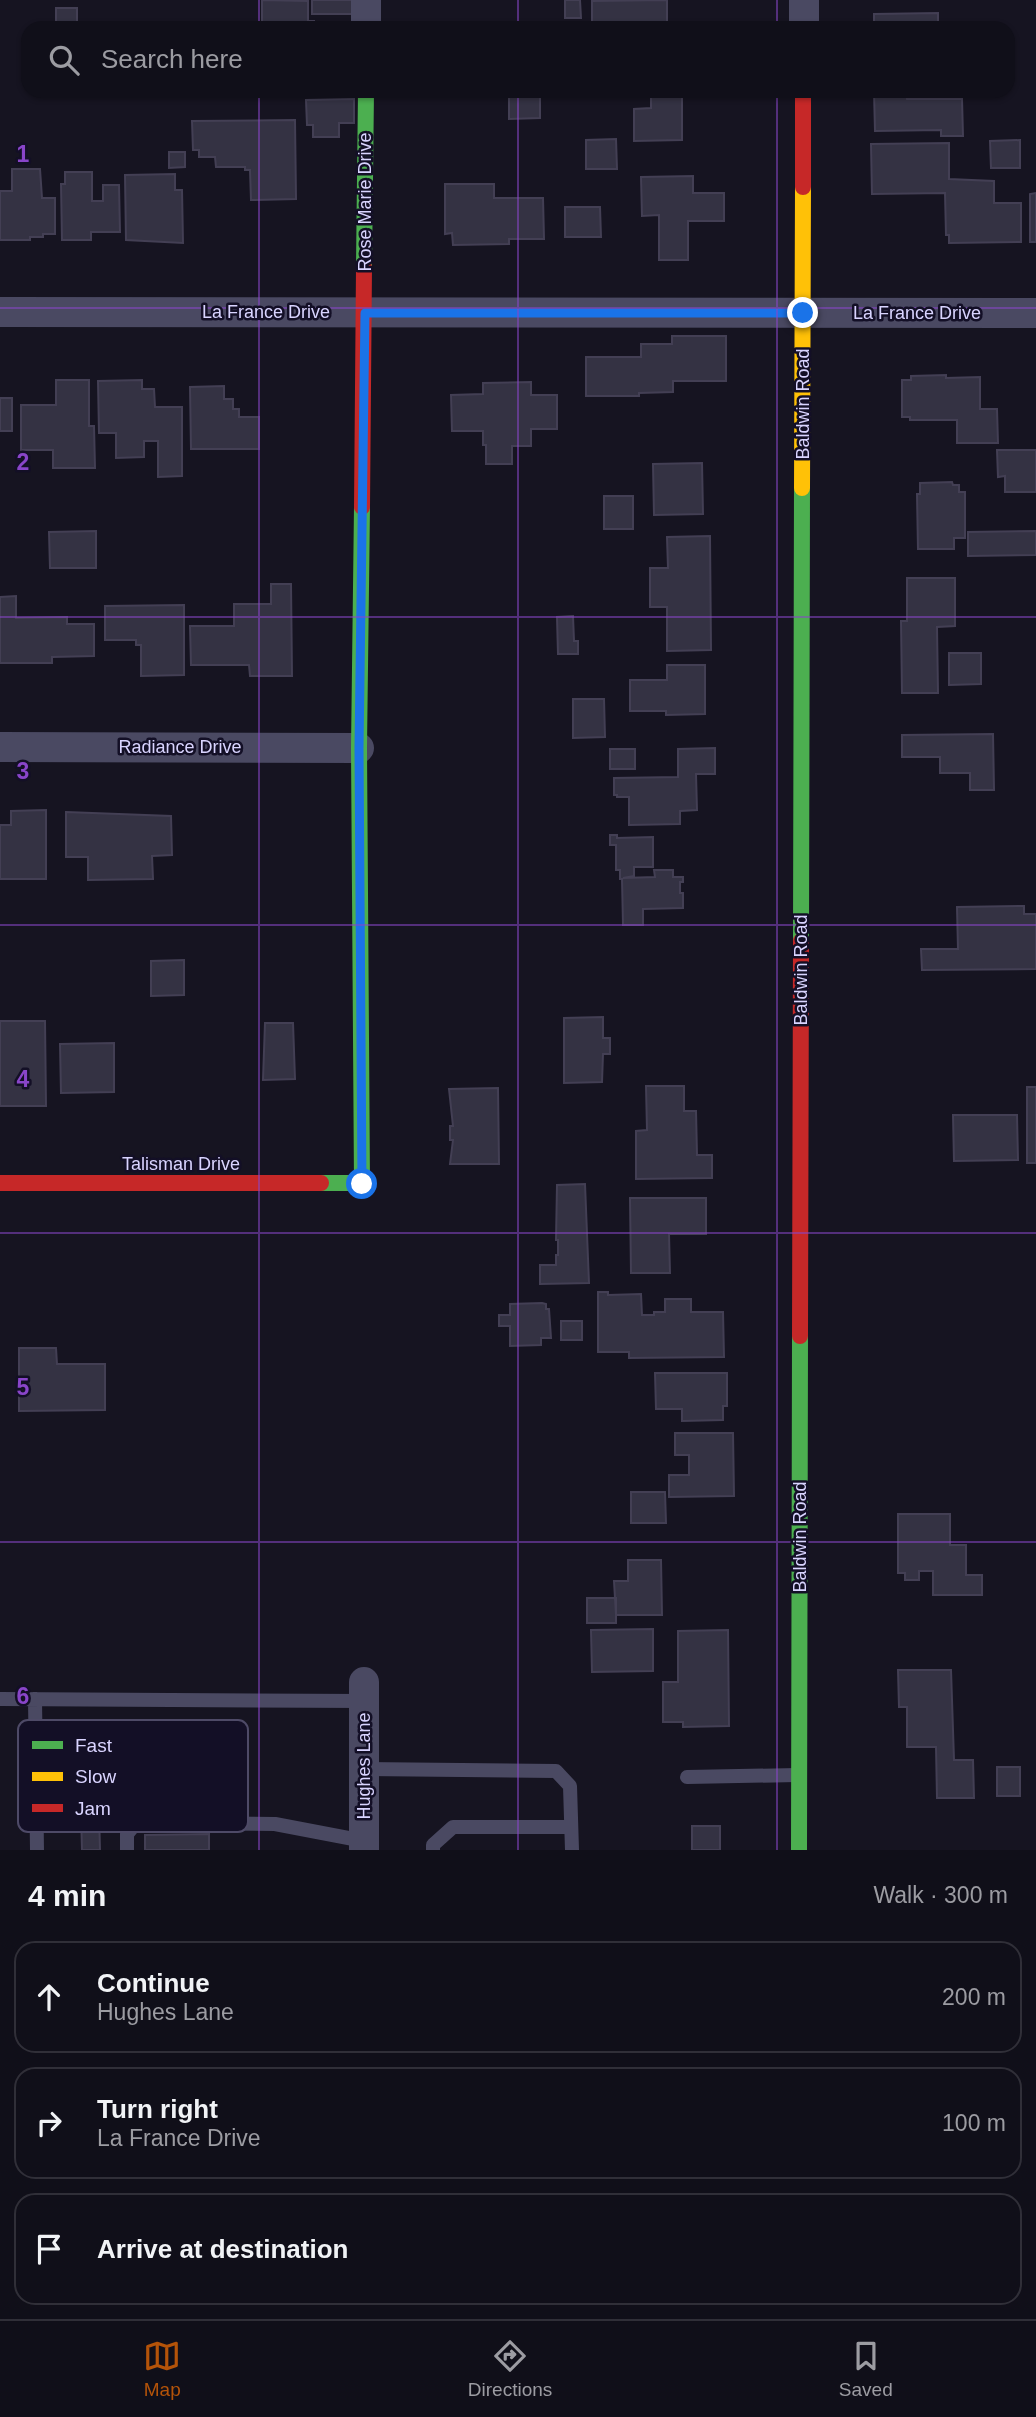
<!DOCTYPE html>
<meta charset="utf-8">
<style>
:root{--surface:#100f19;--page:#1e1d26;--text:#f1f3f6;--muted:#9c9ca2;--line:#302f38;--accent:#b45309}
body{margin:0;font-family:Helvetica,sans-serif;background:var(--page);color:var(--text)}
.stop{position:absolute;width:21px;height:21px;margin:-16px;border:5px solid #1a73e8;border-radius:50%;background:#fff}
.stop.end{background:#1a73e8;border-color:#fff;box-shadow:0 2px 7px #0008}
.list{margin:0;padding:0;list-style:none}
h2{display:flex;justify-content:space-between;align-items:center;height:91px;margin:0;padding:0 28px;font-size:30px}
h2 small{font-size:23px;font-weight:400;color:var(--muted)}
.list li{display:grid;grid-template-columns:46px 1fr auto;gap:21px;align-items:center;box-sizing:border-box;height:112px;margin:0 14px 14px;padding:0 14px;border:2px solid var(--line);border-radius:21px}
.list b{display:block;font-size:26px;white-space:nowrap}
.list p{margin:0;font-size:23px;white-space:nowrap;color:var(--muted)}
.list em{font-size:23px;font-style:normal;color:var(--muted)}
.icon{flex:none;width:38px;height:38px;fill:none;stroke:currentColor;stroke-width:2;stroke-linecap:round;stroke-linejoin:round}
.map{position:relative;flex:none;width:1036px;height:1850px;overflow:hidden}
.search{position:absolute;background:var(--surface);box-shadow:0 2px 5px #0004;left:21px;right:21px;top:21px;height:77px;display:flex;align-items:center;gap:18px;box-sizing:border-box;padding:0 24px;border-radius:21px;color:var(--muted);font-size:26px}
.sheet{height:469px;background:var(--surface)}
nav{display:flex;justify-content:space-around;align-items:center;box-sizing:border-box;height:98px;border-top:2px solid var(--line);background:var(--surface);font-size:19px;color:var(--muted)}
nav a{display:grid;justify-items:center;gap:4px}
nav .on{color:var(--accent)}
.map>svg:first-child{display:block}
.building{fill:#343243;stroke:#433f54;stroke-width:2}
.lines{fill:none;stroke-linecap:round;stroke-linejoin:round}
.lane{stroke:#4a4962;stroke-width:14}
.street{stroke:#4a4962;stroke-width:30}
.fast{stroke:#4caf50;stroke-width:16}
.slow{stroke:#ffc107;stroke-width:16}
.jam{stroke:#c62828;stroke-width:16}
.route{stroke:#1a73e8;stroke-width:9}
.grid{fill:none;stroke:#8945c9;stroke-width:2;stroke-opacity:0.55}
.labels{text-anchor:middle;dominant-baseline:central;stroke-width:5;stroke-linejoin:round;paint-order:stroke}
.street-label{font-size:18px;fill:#d9d4ff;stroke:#130f26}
.key{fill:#130f26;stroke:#4e4a67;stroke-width:2}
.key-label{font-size:19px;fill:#d9d4ff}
.grid-label{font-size:23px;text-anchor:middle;font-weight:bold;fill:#8945c9;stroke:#130f26;stroke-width:5;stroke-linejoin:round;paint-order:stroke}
</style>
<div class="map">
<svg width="1036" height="1850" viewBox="0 0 1036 1850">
<rect width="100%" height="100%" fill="#161421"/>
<path class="building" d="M262,0L308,1V21H314V28H262Z
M312,0H364V14H312Z
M565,0H580L581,18H565Z
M667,0V28H592V1Z
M56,8H77V28H56Z
M938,13V28H874V14Z
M247,91H304V94L247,95Z
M540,91V118L509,119V92Z
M651,91H682V140L634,141V109L651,108Z
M874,91H906L907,99H962L963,136H941V130L875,131Z
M354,99V123H339V137H313V125H307L306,100Z
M295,120L296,199L251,200L250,170H245V167H216L215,157H199V150H193L192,121Z
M616,139L617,169H586V140Z
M1020,140V168H991L990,141Z
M949,143V179L994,181V203H1021V242L949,243V235H946L945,193L872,194L871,144Z
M169,152H185V167L169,168Z
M12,169H40L42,198H55V234H43V237H30V240H0V191H12Z
M65,172H92V201H103V185H119L120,232H91V240H62L61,184H65Z
M175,174V190H182L183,243L126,240L125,175Z
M693,176V193H724V221H688V260H659V215L642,216L641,177Z
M445,184H494V198H543L544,239H509V244L453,245L452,233L445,234Z
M1036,193V242H1030V194Z
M565,207H600L601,237H565Z
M672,336H726V381H673V392L639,393V396H586V357H641V344H672Z
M946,375V378L980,377V409H997L998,443H957V420H910V417H902V380H911V376Z
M56,380H89V426H94L95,468H53V450H21V405H56Z
M142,380V389H154L155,407H182V476L158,477V441H144V457L116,458V433H99L98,381Z
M531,382V395H557V429H531V446H512V464H486V445H483V431H452L451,395L483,394V383Z
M224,386V399H233V409H239V417H259V449H191L190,387Z
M0,398H12V431H0Z
M997,450H1036V492H1005V476L998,477Z
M702,463L703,514L654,515L653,464Z
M952,482L953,485H959V492H965V538H954V549H918L917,494H920V483Z
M604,496H633V529H604Z
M96,531V568H50L49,532Z
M1036,531V555L968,556V532Z
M710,536L711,650L667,651V607H650V568H668L667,537Z
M907,578H955V626L937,627L938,693H902L901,621H907Z
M271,584H291L292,676H250L249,665H191L190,626H234V604H271Z
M16,596V618L67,617V624H94V656L52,657V663H0V597Z
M184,605V675L141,676V645H136V640H105V606Z
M573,616L574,641H578V654H558L557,617Z
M949,653H981V684L949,685Z
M667,665H705V714L666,715V711H630V680H667Z
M573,699H604L605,737L573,738Z
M993,734L994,790H970V773H940V757H902V735Z
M715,748V774H696L697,810L680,811V824L629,825V797H617V795H614V778L678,777V749Z
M610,749H635V769H610Z
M46,810V879H0V825H11V811Z
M66,812L171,816L172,855L152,856L153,879L88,880V857H66Z
M610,835H617V838L653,837V867H634V876L623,878L655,877L654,870H673V877H683V882H680V893H683V908L643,909V925H623L622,879H620V870H616V845H610Z
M1024,906V914H1036V969L922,970L921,949H958L957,907Z
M184,960V995L151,996V961Z
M603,1017V1038H610V1054H603L602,1082L564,1083V1018Z
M0,1021H45L46,1106H0Z
M265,1023H293L295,1079L263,1080Z
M114,1043V1092L61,1093L60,1044Z
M646,1086H684V1111H696L697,1155H712V1178L636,1179V1131L647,1130Z
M1027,1087H1036V1163H1027Z
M498,1088L499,1164H450L453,1140H450V1126H453L449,1089Z
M953,1115H1017L1018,1160L954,1161Z
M585,1184L589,1283L540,1284V1265H556V1255H558V1240H556L557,1185Z
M630,1198H706V1234H669L670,1273H631Z
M598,1292H608V1295L641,1294L642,1315H654V1312H665V1299H691V1312H723L724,1357L629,1358V1352H598Z
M542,1303L546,1304V1309H549L551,1338H541V1345L510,1346V1326H499V1315H510V1304Z
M561,1321H582V1340H561Z
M19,1348H56L57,1364H105V1410L19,1411Z
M655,1373H727V1406H723V1420L682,1421V1409H656Z
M675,1433H733L734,1496L669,1497V1475H689V1455H675Z
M631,1492H665L666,1523H631Z
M898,1514H950V1545H966V1575H982V1595H933V1571H919V1580H905V1573H898Z
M628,1560H661L662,1615H616L614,1581H628Z
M587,1598H616V1623H587Z
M653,1629V1671L592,1672L591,1630Z
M728,1630L729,1726L683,1727V1722H663V1682H678V1631Z
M898,1670H951L954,1760H973L974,1798H937L936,1747H907V1707H899Z
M997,1767H1020V1796H997Z
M99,1812L100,1850H82L81,1813Z
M692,1826H720V1850H692Z
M209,1834V1850H145V1835Z"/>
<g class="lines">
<path class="lane" d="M0,1699L365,1701
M35,1699L37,1850
M364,1769L556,1771L570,1786L572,1850
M687,1777L797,1775
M127,1850V1834L136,1823L275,1824L364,1841
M433,1850V1845L453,1827H571"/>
<path class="street" d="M366,28V0
M804,28V0
M0,312L1036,313
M0,747L359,748
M364,1850V1682"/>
<path class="fast" d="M364,267L366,91
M801,941L802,488
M321,1183H362L359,748L362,507
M799,1850L800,1336"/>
<path class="slow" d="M802,488L803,187"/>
<path class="jam" d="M803,187V91
M362,507L364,267
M0,1183H321
M800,1336L801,941"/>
</g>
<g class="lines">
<path class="route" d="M362,1184L359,748L365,313H803"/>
</g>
<path class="grid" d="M259,0V28M518,0V28M777,0V28M259,91V1850M518,91V1850M777,91V1850M0,308H1036M0,617H1036M0,925H1036M0,1233H1036M0,1542H1036"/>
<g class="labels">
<g class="street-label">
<text transform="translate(365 202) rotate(-90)">Rose Marie Drive</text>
<text x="266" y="312">La France Drive</text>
<text x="917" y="313">La France Drive</text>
<text transform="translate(803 404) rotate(-90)">Baldwin Road</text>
<text x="180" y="747">Radiance Drive</text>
<text transform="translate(801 970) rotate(-90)">Baldwin Road</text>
<text x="181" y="1164">Talisman Drive</text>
<text transform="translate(800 1537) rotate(-90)">Baldwin Road</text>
<text transform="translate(364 1766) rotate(-90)">Hughes Lane</text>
</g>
</g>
<rect x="18" y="1720" width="230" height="112" rx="10" class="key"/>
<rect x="32" y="1741" width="31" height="8" fill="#4caf50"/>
<rect x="32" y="1772" width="31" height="9" fill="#ffc107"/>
<rect x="32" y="1804" width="31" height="8" fill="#c62828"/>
<g class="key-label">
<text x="75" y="1752">Fast</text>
<text x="75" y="1783">Slow</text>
<text x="75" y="1815">Jam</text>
</g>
<g class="grid-label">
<text x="23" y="162">1</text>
<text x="23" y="470">2</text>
<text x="23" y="779">3</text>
<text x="23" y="1087">4</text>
<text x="23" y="1395">5</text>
<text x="23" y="1704">6</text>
</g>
</svg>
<div class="stop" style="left:362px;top:1184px"></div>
<div class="stop end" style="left:803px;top:313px"></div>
<div class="search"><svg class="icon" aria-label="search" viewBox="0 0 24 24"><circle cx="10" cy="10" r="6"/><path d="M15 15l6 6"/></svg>Search here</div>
</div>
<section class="sheet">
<h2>4 min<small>Walk · 300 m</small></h2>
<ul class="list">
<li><svg class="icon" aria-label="ahead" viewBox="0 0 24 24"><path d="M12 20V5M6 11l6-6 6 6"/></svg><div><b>Continue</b><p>Hughes Lane</p></div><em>200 m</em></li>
<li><svg class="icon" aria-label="right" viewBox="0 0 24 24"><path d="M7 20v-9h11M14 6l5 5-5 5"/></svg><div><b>Turn right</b><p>La France Drive</p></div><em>100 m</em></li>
<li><svg class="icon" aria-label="arrive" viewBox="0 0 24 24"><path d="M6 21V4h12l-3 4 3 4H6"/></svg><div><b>Arrive at destination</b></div></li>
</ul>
</section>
<nav>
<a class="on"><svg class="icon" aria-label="map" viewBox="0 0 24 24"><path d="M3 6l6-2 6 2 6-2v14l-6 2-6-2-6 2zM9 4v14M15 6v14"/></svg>Map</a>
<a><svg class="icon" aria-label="directions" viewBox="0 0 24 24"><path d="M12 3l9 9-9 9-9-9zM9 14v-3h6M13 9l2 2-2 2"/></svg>Directions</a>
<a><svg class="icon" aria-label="saved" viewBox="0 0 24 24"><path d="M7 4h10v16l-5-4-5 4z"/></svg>Saved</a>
</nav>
